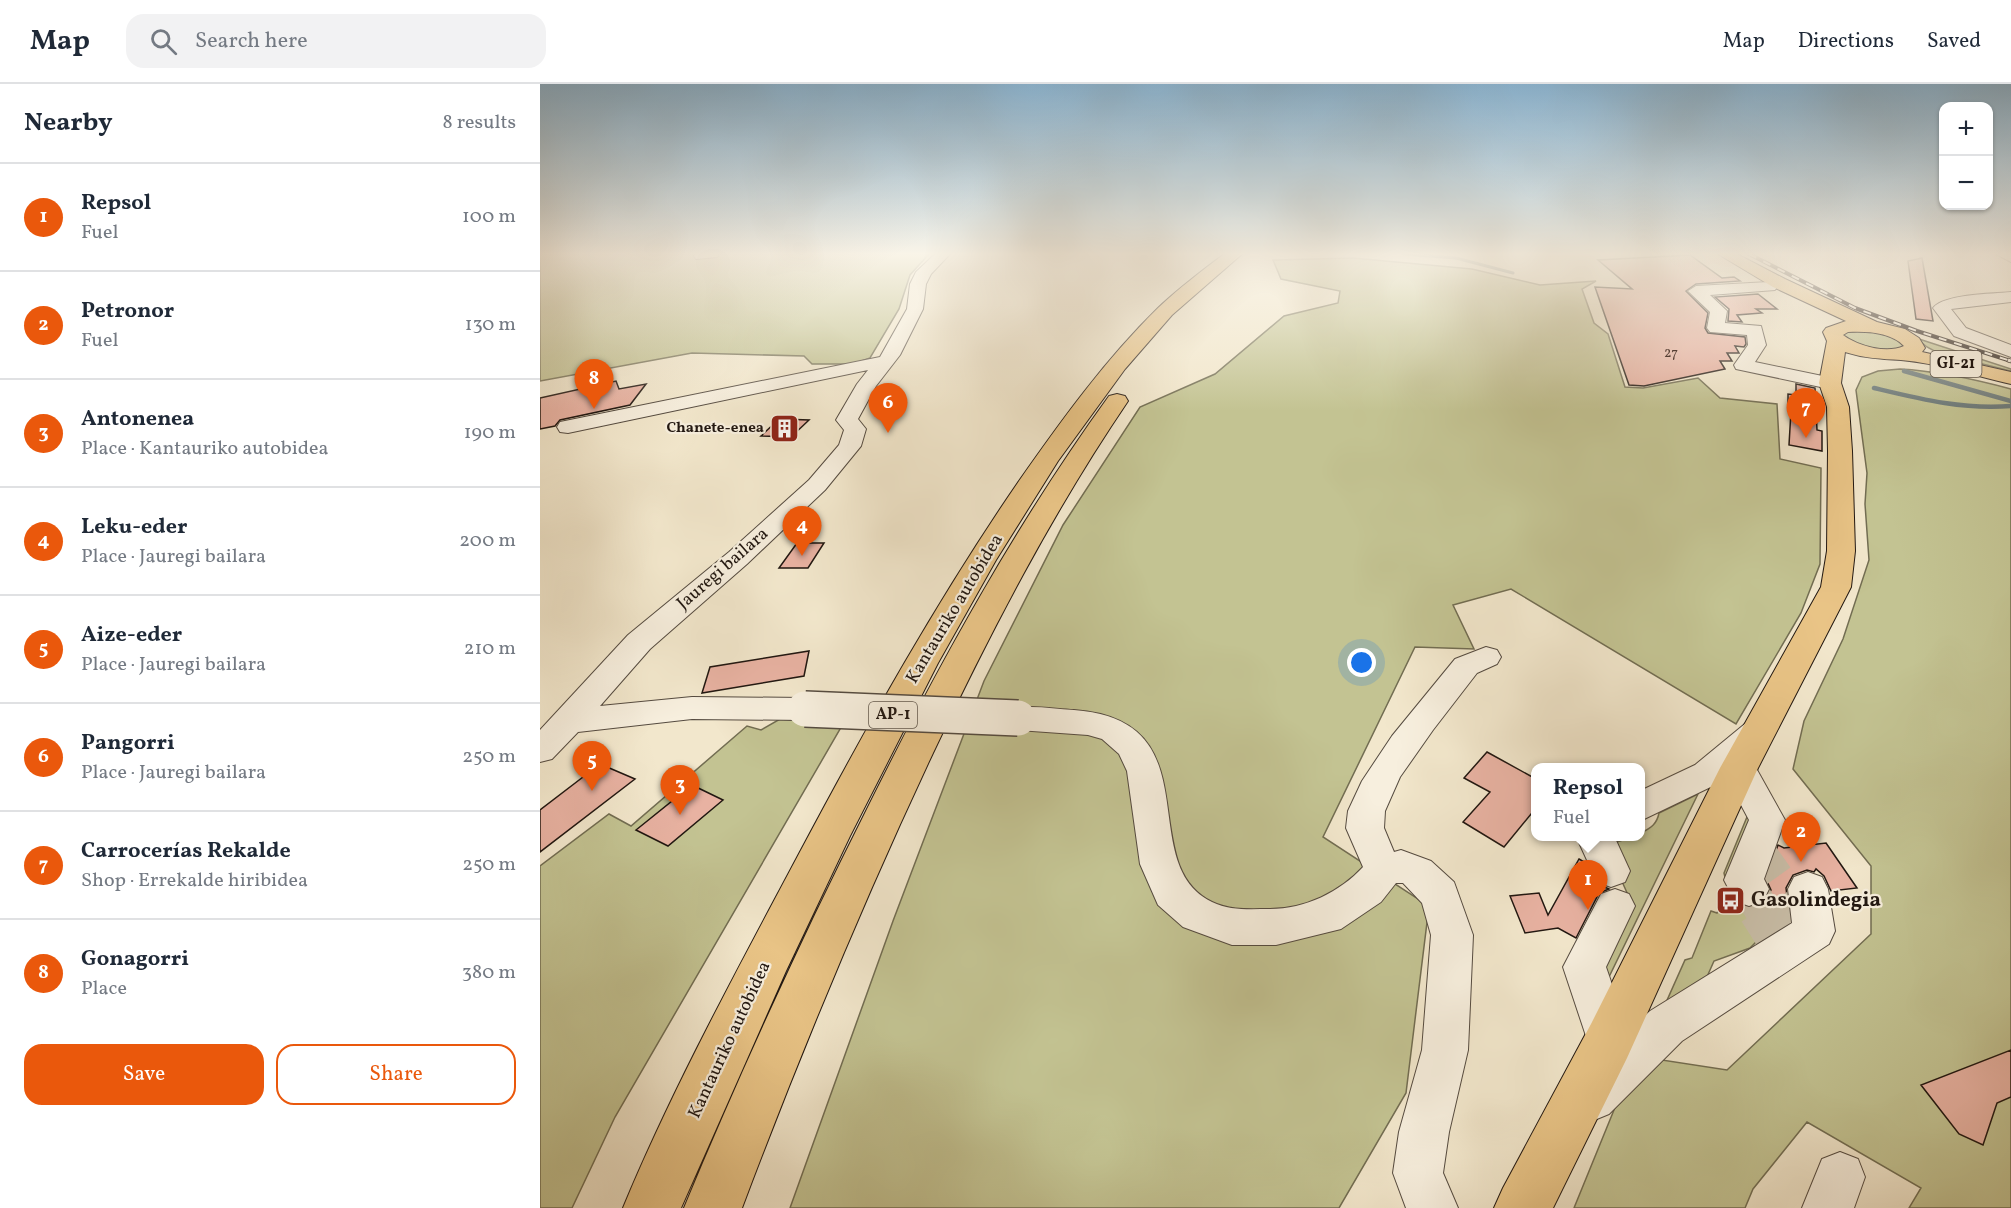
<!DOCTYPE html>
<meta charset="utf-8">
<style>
:root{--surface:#fff;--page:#f2f2f3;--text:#1f2937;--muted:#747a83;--line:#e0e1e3;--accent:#ea580c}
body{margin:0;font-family:Vollkorn,serif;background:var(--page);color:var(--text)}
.controls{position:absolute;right:18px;top:18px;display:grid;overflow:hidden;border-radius:12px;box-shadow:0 2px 4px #0004}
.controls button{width:54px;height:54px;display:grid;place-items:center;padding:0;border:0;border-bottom:2px solid var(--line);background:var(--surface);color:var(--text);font:30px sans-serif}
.you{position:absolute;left:822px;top:579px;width:21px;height:21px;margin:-15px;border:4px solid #fff;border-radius:50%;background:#1a73e8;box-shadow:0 0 0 9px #1a73e833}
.badge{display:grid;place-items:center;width:39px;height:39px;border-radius:50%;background:var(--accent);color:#fff;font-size:20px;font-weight:700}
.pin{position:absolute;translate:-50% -50px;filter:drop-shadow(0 2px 3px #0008)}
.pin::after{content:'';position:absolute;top:32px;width:21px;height:18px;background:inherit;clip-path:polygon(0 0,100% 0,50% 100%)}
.popup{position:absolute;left:991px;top:679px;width:114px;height:78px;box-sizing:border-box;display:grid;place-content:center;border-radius:12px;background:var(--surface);filter:drop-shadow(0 2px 4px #0005);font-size:20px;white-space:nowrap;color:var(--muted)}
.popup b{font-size:22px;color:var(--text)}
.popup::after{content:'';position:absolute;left:50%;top:100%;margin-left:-12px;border:12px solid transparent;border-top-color:var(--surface)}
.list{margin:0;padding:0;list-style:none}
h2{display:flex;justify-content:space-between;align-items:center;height:78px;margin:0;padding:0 24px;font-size:26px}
h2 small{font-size:20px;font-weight:400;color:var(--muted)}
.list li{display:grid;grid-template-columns:39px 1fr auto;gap:18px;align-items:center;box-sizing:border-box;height:108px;padding:0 24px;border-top:2px solid var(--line)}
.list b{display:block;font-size:22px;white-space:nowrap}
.list p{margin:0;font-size:20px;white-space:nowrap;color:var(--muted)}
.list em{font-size:20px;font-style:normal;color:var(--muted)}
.actions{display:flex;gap:12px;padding:18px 24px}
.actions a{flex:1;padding:14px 0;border:2px solid var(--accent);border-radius:18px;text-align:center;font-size:21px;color:var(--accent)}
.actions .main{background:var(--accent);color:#fff}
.icon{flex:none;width:33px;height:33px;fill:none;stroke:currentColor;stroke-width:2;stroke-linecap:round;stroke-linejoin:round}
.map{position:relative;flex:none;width:1471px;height:1124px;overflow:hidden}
header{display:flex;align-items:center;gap:36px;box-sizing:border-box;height:84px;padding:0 30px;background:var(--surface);border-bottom:2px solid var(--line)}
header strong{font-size:28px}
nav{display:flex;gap:33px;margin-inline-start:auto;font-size:21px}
.search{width:420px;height:54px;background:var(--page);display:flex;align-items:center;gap:15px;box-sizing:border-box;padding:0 21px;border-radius:18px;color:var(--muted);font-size:22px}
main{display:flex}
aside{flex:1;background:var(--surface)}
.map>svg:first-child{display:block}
.green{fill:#c3c392;stroke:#726d52;stroke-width:1.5}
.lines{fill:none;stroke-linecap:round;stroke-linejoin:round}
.stream-far1{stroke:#6d7b7b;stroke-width:3}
.stream{stroke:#6d7b7b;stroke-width:4.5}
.building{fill:#e8b2a2;stroke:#211711;stroke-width:1.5}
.minor-tunnel-far1{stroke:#c8bda7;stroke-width:35;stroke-dasharray:35 18;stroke-linecap:butt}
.minor-tunnel{stroke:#c8bda7;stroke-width:46;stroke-dasharray:46 23;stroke-linecap:butt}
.minor-casing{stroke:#554b40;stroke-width:2}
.major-casing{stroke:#211711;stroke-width:2}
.highway-casing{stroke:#211711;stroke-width:2}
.minor{fill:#f7efde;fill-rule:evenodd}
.major{fill:#e9c486;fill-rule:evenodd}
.highway{fill:#e9c486;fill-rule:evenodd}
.rail-far1-casing{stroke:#211711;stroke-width:4}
.rail-casing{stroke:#211711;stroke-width:4.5}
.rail-far1{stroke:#f7efde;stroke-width:2;stroke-dasharray:8;stroke-linecap:butt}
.rail{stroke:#f7efde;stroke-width:3;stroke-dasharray:10;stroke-linecap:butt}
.minor-bridge-casing{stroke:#554b40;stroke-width:38;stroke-linecap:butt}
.minor-bridge{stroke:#f7efde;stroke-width:35}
.labels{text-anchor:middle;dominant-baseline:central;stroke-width:4.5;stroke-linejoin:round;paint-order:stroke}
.far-number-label{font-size:14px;fill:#533e35}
.far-poi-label{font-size:15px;font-weight:bold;fill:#211711;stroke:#f7efde;text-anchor:end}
.shield{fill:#f7efde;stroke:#61584e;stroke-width:1.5}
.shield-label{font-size:16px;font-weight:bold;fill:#211711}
.street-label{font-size:18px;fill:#211711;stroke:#f7efde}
.near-poi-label{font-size:21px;font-weight:bold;fill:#211711;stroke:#f7efde;text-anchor:start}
</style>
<header>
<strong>Map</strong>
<div class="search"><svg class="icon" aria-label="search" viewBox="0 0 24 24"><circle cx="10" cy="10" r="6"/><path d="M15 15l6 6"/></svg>Search here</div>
<nav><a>Map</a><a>Directions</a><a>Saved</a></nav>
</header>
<main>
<aside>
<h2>Nearby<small>8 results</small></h2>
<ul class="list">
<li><span class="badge">1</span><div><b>Repsol</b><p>Fuel</p></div><em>100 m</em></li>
<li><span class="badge">2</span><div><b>Petronor</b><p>Fuel</p></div><em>130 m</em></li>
<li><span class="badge">3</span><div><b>Antonenea</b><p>Place · Kantauriko autobidea</p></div><em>190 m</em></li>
<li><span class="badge">4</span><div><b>Leku-eder</b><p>Place · Jauregi bailara</p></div><em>200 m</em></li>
<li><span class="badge">5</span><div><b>Aize-eder</b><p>Place · Jauregi bailara</p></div><em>210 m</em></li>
<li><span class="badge">6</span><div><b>Pangorri</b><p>Place · Jauregi bailara</p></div><em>250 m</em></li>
<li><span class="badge">7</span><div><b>Carrocerías Rekalde</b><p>Shop · Errekalde hiribidea</p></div><em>250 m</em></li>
<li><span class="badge">8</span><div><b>Gonagorri</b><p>Place</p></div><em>380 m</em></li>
</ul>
<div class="actions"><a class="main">Save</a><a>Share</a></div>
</aside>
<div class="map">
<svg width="1471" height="1124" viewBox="0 0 1471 1124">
<rect width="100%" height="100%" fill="#f2e7cc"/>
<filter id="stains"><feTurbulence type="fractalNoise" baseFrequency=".00333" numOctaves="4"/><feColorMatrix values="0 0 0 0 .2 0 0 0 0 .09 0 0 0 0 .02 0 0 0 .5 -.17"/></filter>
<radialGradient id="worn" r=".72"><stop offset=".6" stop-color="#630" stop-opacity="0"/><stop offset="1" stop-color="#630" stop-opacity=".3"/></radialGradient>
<path class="green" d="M0,170H389L370,191L359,225L330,274L313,280H272L264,272L152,269L0,297Z
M813,174L932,185L1000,201L1056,197L1042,205L1054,239L1068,250L1085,303L1103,304L1158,294L1180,314L1237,320L1240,375L1281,384L1280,480L1261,529L1196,640L971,505L913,521L934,565L875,563L783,753L889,822L866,1009L799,1124H250L353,837L444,597L523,441L600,323L675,290L744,232L798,219L800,207L741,195L733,176Z
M1327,245L1361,256L1365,263C1339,272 1321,265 1300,250L1303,247Z
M1376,254L1471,285V287L1398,269L1387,263Z
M1360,285C1398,287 1434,295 1471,305V1124H1369L1381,1104L1267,1038L1213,1105L1205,1124H1034L1096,972L1187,986L1331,850V782L1253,685L1264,637L1303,555L1329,476L1325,420L1327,389L1316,306L1322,293L1338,287Z
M240,635L303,640L75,1033L32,1124H0V782L69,730L91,742L207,642L221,646Z
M1158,710L1067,897H1062L1069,866L1088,811L1072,775L1077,758L1091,753L1100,752L1101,749C1111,744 1117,740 1119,729Z
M1209,728L1212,736L1203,811L1211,821L1206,823L1220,854L1210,864L1174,877L1162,904L1124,923L1145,876L1152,874L1171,827L1177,829L1180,822L1193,828L1199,810L1188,806L1184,789Z"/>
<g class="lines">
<path class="stream-far1" d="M864,170L916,174L973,189"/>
<path class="stream" d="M1364,287L1471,317
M1334,304C1380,315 1423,326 1471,322"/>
</g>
<path class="building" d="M1150,171L1182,194L1194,193L1200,197L1156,200L1146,207L1168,229L1165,244L1168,249L1205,253L1206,260L1204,263L1195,262L1199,269H1187L1192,277H1180L1185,285L1104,302L1089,301L1055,203L1092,205L1058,176Z
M1382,174L1393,237L1376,235L1368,177Z
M1218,210L1237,225H1216L1222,229L1197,231L1202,238L1188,237L1189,225L1175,213Z
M76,297L79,305L106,300L90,321L20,336L15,342L0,345V314Z
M1256,300L1275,304L1277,346L1282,347V367L1249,361L1251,327H1248V310L1256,311Z
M239,335L269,336L251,353L221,352Z
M257,459H284L268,484H239Z
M269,567L264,592L162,609L170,583Z
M947,668L996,695V724L964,763L923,738L950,708L924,694Z
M60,680L95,695L0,768V726Z
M152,701L183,716L128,762L96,746Z
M1286,759L1317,804L1291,807L1284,792L1276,785L1274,788L1267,786L1253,791L1246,804L1250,838L1217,821L1225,818L1231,806L1226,795L1238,761L1244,764Z
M1039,775L1046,779L1055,799L1069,805L1059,809L1036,854L1018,844L985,849L970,812L999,809L1008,831Z
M1471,966V1013L1457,1019L1443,1061L1419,1050L1381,1001Z"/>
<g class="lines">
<path class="minor-tunnel-far1" d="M1216,765L1259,826
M1209,805L1222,826"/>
<path class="minor-tunnel" d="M1221,825L1246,864
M1258,825L1272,844"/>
<defs>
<path id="minor" d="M155,170H179L177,173L156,175L154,172Z
M395,170H410L391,190L386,200L383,225L360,271L336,302L318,335L326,345L321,362L285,406L207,480L110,565L60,622L152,613L265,614L276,617L281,625L276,633L265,636L152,635L38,648L12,675L0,678V646L88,551L189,468L269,396L299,361L304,346L296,336L317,300L328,286L28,349L20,348L17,343L20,338L340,273L367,225L370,200L376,188Z
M1456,170H1471V178Z
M1229,198L1235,200L1237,203L1235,206L1170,211L1187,227L1185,239L1221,242L1226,261L1215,278L1297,295L1300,299L1297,303L1290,305L1196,285L1194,281L1208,261L1207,251L1170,248L1167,244L1170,228L1148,207L1156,202Z
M1471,208V218L1411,225L1426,244L1471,261V273L1414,252L1393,224C1403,210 1453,210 1471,208Z
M946,563L957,566L961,573L957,580L937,589L893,646L860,693L845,727L844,744L854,768L861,766L891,777L914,798L933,851L928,966L909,1048L903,1089L918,1124H866L853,1089L859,1048L882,966L891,851L882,819L863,799H856L841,818L801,845L736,861H692L643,843L618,821L600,780L587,687L579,670L562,655L548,651L478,646L466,642L462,634L466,626C488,620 512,625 534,626C675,636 592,779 672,818C690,827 710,825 730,825C765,825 800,808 823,783L806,744L808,727L822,697L852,652L915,575Z
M1218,635L1230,639L1235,647L1230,655L1209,674L1211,675L1245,736L1224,795L1229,805L1223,817L1209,822L1195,817L1184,796L1209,736L1186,693L1179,699L1100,737V707L1155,681L1206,639Z
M1036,752H1074L1090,787L1085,798L1071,803L1057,798Z
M1268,788L1282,793L1288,805L1295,847L1289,860L1142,957L1069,1030L1052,1037L1035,1030L1028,1013L1035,996L1058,975L1053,973L1023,883L1061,810L1075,805L1089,810L1095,822L1066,883L1088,947L1110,927L1252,839L1248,805L1254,793Z
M1300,1068L1318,1075L1325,1093L1314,1124H1262L1282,1075Z"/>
<path id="major" d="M1178,170H1197L1245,195L1337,238L1365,245L1379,254L1385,264L1382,268L1471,288V300C1435,292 1397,279 1361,276C1341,275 1324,274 1305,268L1301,299L1309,323L1312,367L1315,467L1311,503L1218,684L1087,974L1013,1124H954L963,1104L1051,940L1180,684L1281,503L1287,467L1288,367L1287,323L1279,299L1287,257L1283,248L1286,244L1306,237L1233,203ZM1308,248C1326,247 1351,248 1364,262C1346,270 1318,262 1303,251Z"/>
<path id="highway" d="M684,170H702L632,231L585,285L518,377L456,476L398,579L310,752L246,887L141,1124H83C134,1001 199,883 261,766C328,640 398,515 479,397C521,337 565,276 618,224C639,204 662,187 684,170Z
M577,310L585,312L588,317C512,429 451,547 393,669C323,818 260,970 202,1124H144C200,989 261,856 327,725C398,582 475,442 569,312Z"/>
</defs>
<use href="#minor" class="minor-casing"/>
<use href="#major" class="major-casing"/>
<use href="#highway" class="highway-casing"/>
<use href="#minor" class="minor"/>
<use href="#major" class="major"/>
<use href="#highway" class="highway"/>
<defs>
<path id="rail-far1" d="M1209,170L1315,224L1377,247L1471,277"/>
<path id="rail" d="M1468,276L1471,277"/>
</defs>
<use href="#rail-far1" class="rail-far1-casing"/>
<use href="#rail" class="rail-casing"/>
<use href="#rail-far1" class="rail-far1"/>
<use href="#rail" class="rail"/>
<defs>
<path id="minor-bridge" d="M265,625L478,634"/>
</defs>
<use href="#minor-bridge" class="minor-bridge-casing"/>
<use href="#minor-bridge" class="minor-bridge"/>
</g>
<linearGradient id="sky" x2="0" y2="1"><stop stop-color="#8bb8d8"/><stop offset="0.52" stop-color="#f9f4e8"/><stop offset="1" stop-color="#f9f4e8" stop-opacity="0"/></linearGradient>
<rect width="1471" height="327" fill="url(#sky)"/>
<defs>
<symbol id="building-square" viewBox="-11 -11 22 22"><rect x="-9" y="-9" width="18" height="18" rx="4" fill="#8f2418" stroke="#f7efde"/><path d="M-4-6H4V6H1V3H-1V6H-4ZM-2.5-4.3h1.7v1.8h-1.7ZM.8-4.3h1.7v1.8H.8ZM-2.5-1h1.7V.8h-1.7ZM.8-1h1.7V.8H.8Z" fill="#fff"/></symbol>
<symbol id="bus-square" viewBox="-11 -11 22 22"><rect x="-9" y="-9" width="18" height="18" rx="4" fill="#8f2418" stroke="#f7efde"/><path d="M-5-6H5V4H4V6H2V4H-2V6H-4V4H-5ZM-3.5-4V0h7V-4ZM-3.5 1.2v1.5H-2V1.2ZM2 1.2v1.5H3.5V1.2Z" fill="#fff"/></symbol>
</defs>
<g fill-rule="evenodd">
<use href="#building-square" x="228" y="328" width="33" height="33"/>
<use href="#bus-square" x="1174" y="800" width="33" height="33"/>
</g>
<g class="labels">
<g class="far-number-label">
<text x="1131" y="269">27</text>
</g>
<g class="far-poi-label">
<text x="224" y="344">Chanete-enea</text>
</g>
<g class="shield">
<rect x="1390.5" y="267" width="51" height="26" rx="4.5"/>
<rect x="329" y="618" width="48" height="26" rx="4.5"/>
</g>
<g class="shield-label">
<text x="1416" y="280">GI-21</text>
<text x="353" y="631">AP-1</text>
</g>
<g class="street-label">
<text transform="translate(183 485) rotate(-41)">Jauregi bailara</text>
<text transform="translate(415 525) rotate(-59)">Kantauriko autobidea</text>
<text transform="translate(190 956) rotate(-65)">Kantauriko autobidea</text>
</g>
<g class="near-poi-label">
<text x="1211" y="816">Gasolindegia</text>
</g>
</g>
<rect width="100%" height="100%" filter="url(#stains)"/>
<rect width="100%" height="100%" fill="url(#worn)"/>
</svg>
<div class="controls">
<button>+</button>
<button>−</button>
</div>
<div class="you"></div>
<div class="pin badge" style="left:1048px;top:826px">1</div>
<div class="popup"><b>Repsol</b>Fuel</div>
<div class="pin badge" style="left:1261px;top:778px">2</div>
<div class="pin badge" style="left:140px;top:731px">3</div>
<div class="pin badge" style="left:262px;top:472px">4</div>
<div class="pin badge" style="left:52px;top:707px">5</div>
<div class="pin badge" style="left:348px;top:349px">6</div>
<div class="pin badge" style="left:1266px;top:354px">7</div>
<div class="pin badge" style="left:54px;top:325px">8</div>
</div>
</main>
